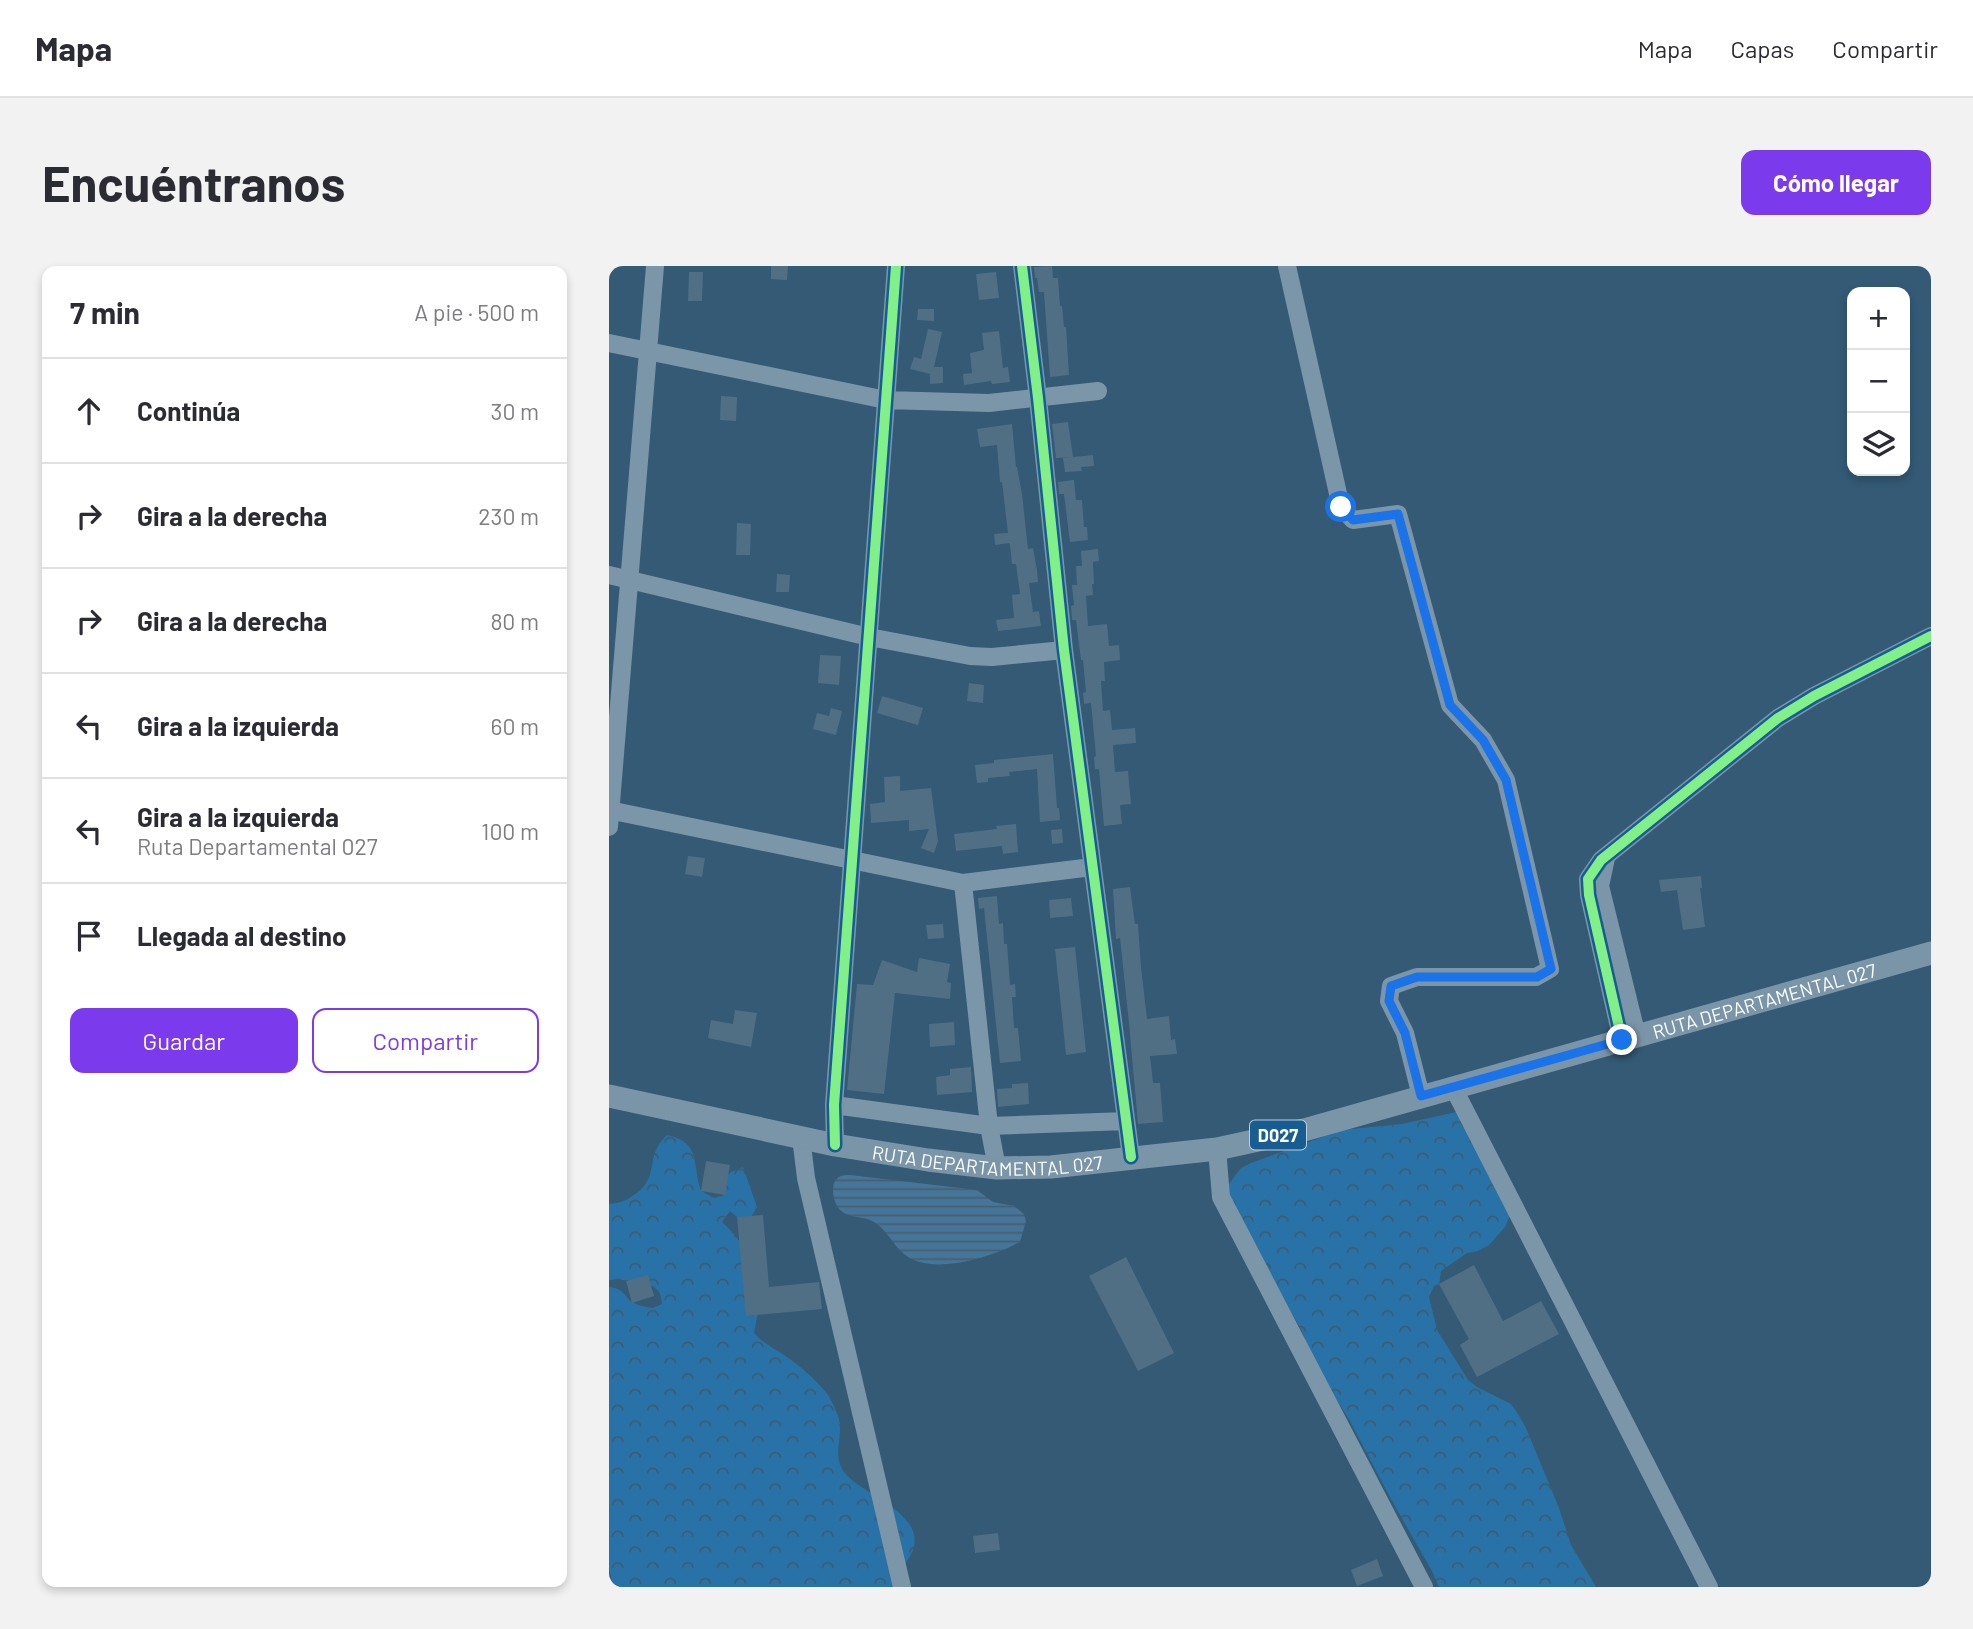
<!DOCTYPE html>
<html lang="es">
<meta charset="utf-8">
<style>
:root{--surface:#fff;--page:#f2f2f3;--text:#2b2b33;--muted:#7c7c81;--line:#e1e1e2;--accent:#7c3aed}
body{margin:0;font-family:Barlow,sans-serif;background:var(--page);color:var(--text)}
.controls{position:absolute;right:21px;top:21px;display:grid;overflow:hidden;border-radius:14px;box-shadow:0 4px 10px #0003}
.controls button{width:63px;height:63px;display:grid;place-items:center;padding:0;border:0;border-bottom:2px solid var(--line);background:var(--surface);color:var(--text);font:35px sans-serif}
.stop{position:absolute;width:21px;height:21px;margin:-16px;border:5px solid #1a73e8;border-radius:50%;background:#fff}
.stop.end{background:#1a73e8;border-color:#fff;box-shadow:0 2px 7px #0008}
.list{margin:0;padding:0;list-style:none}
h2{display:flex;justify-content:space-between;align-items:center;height:91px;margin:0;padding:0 28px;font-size:30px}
h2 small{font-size:23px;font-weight:400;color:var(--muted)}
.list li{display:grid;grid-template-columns:46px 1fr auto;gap:21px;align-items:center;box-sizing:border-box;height:105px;padding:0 28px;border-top:2px solid var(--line)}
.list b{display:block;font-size:26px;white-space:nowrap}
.list p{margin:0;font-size:23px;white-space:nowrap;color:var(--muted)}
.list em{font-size:23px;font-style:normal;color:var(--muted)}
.actions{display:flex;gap:14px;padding:21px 28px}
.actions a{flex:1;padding:16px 0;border:2px solid var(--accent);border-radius:14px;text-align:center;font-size:24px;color:var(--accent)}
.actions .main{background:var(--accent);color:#fff}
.icon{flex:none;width:38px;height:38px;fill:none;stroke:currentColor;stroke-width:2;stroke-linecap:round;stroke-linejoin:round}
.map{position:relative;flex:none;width:1322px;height:1321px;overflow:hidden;border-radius:14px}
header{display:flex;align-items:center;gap:42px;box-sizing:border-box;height:98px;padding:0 35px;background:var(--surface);border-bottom:2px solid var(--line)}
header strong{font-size:33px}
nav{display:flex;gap:38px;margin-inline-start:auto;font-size:24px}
.intro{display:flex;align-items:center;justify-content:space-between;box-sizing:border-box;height:168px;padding:0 42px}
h1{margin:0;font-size:49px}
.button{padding:18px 32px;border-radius:14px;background:var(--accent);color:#fff;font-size:24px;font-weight:700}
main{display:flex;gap:42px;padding:0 42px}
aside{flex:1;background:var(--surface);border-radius:14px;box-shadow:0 4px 10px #0003}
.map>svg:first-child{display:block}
.forest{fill:url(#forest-crowns)}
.water{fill:url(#water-rules)}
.building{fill:#506f85}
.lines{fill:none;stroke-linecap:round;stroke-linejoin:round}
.minor{stroke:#7c96a9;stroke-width:18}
.major{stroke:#7b95a8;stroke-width:23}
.cycleway-casing{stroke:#185d92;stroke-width:15}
.cycleway{stroke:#82f089;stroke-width:10}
.route{stroke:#1a73e8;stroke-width:9}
.labels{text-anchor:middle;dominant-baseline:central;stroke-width:6;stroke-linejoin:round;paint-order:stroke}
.shield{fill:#185d92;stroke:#bacede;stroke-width:2}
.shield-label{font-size:18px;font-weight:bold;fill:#fff}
.street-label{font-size:19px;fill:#fff;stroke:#185d92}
</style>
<header>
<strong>Mapa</strong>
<nav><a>Mapa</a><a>Capas</a><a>Compartir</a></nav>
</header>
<div class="intro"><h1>Encuéntranos</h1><a class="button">Cómo llegar</a></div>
<main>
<aside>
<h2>7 min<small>A pie · 500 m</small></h2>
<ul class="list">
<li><svg class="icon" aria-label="ahead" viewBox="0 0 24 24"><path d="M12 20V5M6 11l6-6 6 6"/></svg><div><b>Continúa</b></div><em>30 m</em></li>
<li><svg class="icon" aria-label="right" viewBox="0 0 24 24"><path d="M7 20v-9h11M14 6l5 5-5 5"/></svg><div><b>Gira a la derecha</b></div><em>230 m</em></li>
<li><svg class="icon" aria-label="right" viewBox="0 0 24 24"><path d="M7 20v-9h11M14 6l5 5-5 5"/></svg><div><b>Gira a la derecha</b></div><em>80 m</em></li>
<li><svg class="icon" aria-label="left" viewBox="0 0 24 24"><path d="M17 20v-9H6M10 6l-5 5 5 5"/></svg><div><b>Gira a la izquierda</b></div><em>60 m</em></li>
<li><svg class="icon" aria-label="left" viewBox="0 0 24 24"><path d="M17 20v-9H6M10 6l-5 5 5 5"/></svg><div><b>Gira a la izquierda</b><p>Ruta Departamental 027</p></div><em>100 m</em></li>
<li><svg class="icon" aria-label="arrive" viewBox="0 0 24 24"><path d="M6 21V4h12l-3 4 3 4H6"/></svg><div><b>Llegada al destino</b></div></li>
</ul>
<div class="actions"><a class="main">Guardar</a><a>Compartir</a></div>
</aside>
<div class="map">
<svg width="1322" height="1321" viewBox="0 0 1322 1321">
<defs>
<pattern id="forest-crowns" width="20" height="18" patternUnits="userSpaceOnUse" patternTransform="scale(1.75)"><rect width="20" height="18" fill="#2972a7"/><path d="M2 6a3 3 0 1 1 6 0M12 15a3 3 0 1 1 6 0" fill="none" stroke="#3e5b70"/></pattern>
<pattern id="water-rules" width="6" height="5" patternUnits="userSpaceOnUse" patternTransform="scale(1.75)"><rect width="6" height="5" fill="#457599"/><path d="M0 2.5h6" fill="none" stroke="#495e6f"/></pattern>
</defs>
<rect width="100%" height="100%" fill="#345a76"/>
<path class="forest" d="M852,845L906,937L896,961L880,979L869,985L858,987L832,1005L830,1018L825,1020L820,1031L828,1064L859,1114L868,1121L902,1138L909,1148L917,1162L950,1242L962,1279L987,1321H830L823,1305L782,1233L741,1155L707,1100L693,1065L661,1009L638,978L617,922L632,902L642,897L733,864L793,858Z
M58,869C93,876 83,900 92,925L105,932L116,929L114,914L122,906L134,901L148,941L140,954L128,951L121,945L113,956C133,973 152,1006 150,1034C150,1045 147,1056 145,1067C154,1077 164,1082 175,1089C191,1100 208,1114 219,1129C224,1138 230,1149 231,1159C232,1176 224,1190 235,1206C251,1228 313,1245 305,1281C304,1287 298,1294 295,1300C293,1307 292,1314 290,1321H5L0,1304V1021C17,1023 14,1031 25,1037C30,1040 38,1041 43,1042L53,1038C53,1036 51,1027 50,1026C44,1015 12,1013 0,1014V938C9,937 15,936 22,931C54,912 33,892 58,869Z"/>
<path class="water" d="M241,909L368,924L384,936L405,940L415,948L417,955L411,976C384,991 321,1011 295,988C283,978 277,961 261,954C252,950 239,952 231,944C224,937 220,917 230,911C233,909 238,909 241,909Z"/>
<path class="building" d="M162,0H179L178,14L162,13Z
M443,0L444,12H449L451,40H453L455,61H457L460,109L441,111L435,26H430L428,12H426L425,1Z
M80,6H94L93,35H79Z
M387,6L390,32L370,34L367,8Z
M309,43H325V55L308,54Z
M319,63L333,66L325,101H334V117L321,118V108L301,103L305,91L312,93Z
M390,65L394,102L399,101L401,116L383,118L382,115L355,119L354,108L363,107L361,87L375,84L373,67Z
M112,130L128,131L127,155L111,154Z
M459,156L464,191L447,192L443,158Z
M403,158L407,201H408L413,228L419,283L424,282L428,304L429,316L420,317L424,346L430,345L432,360L389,365L387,354L405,352L403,329L411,328L407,298H403L401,279L400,277L386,279L385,268L399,267L393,216H391L388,179L371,181L368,163Z
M484,189L485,200L472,201L473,205L456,206L454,192Z
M465,214L467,234H473L475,261H478L479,274L461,276L455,228H450L449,216Z
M128,257L142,258L141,289H127Z
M489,283L490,295L484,296L485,318H483L484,329L477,330L479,360L498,358L500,380L510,379L511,394L495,396L496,415H492L494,445L501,444L503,464L526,462L527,477L504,479L506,506L519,505L522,538L511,539L513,558L495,560L490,503H486L485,491L487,490L482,437L475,438L474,427L477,426L474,394H472L467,354H463L462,340L465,339L463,319H468L467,300H473L472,285Z
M168,308L181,309L180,326H167Z
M211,389L232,390L230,419L209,417Z
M360,417L375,419L374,437L358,435Z
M273,430L314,442L309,459L268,447Z
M222,442L233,445L227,469L204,463L208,447L220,450Z
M444,488L448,542H450L451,554L431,556L428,503L400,506L401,510L379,512V516L368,517L366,499L385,497V494Z
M291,510V525L322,522L329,575L325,587L312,582L320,563L300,565V554L262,557L261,538L276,536L275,511Z
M407,558L409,586L394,588L393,580L347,585L345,568L388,563L387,560Z
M453,563L454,577L443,578L442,564Z
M79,590L96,592L93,611L76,608Z
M1092,610L1093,622H1091L1096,661L1074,664L1068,624L1052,626L1050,614Z
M521,621L526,658H529L532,701L538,753L560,750L562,774L566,773L568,788L541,790L544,817H551L554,856L529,858L520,757L511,672L507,673L504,623Z
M388,630L390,658L394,657L395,678H398L401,719L406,718L407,731H403L405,762H409L412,795L391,797L375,642L370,643L369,632Z
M462,632L464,650L441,652L440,634Z
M334,658L335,672L319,673L317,659Z
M466,681L477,786L457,789L446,683Z
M310,692L341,698L338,716L342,717L341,733L286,727L275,828L238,824L248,718L264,719L273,694L308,706Z
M126,744L148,747L142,781L99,772L102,754L124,758Z
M345,756L346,779L321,781L320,758Z
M362,801L363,826L328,829L327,811L341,809V803Z
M419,817L420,838L389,841L388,823L403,822V818Z
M97,895L121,899L116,929L92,925Z
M154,949L160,1021L210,1016L213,1043L137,1050L128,951Z
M517,991L565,1087L529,1105L480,1010Z
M865,999L894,1055L932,1035L950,1068L868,1111L851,1079L860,1073L830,1018Z
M39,1009L45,1030L23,1037L17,1015Z
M389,1267L391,1284L366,1287L364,1270Z
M768,1293L774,1310L748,1320L742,1304Z"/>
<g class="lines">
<path class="minor" d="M413,0L429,132L455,384L522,891
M678,0L732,241L744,254L789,248L841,439L874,474L897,514L941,703L927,711H808L782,720L780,735L796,767L812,830
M0,77L277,134L380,137L489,125
M0,309L260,371L361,390L383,391L455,384
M0,544L354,617L380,860L388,902
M0,561L46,0
M997,592L991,620L1028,770
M354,617L483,601
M1013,774L980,629L979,613L992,594L1169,452L1205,430L1322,370
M844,821L1100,1321
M225,839L380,860L517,855
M192,871L197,912L293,1321
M226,879L225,839L287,0
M608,883L612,931L815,1321"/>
<path class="major" id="s1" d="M0,830L226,879L319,894L388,902L442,901L608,883L695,864L1322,687"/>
<defs>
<path id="cycleway" d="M413,0L429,132L455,384L522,891
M1013,774L980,629L979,613L992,594L1169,452L1205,430L1322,370
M226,879L225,839L287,0"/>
</defs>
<use href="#cycleway" class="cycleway-casing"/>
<use href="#cycleway" class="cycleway"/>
</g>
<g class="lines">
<path class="route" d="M732,241L744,254L789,248L841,439L874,474L897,514L942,703L928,711H808L782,720L780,735L796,767L812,830L1013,774"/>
</g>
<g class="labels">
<rect class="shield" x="641" y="854.5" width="56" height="29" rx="5"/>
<g class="shield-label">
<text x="669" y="869">D027</text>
</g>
<g class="street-label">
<text stroke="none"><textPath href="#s1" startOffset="1183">RUTA DEPARTAMENTAL 027</textPath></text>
<text stroke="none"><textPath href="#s1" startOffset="385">RUTA DEPARTAMENTAL 027</textPath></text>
</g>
</g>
</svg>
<div class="controls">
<button>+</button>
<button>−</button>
<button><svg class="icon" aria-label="layers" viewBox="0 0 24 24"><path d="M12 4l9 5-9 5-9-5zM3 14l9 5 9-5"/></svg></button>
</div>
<div class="stop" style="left:732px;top:241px"></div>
<div class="stop end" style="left:1013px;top:774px"></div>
</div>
</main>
